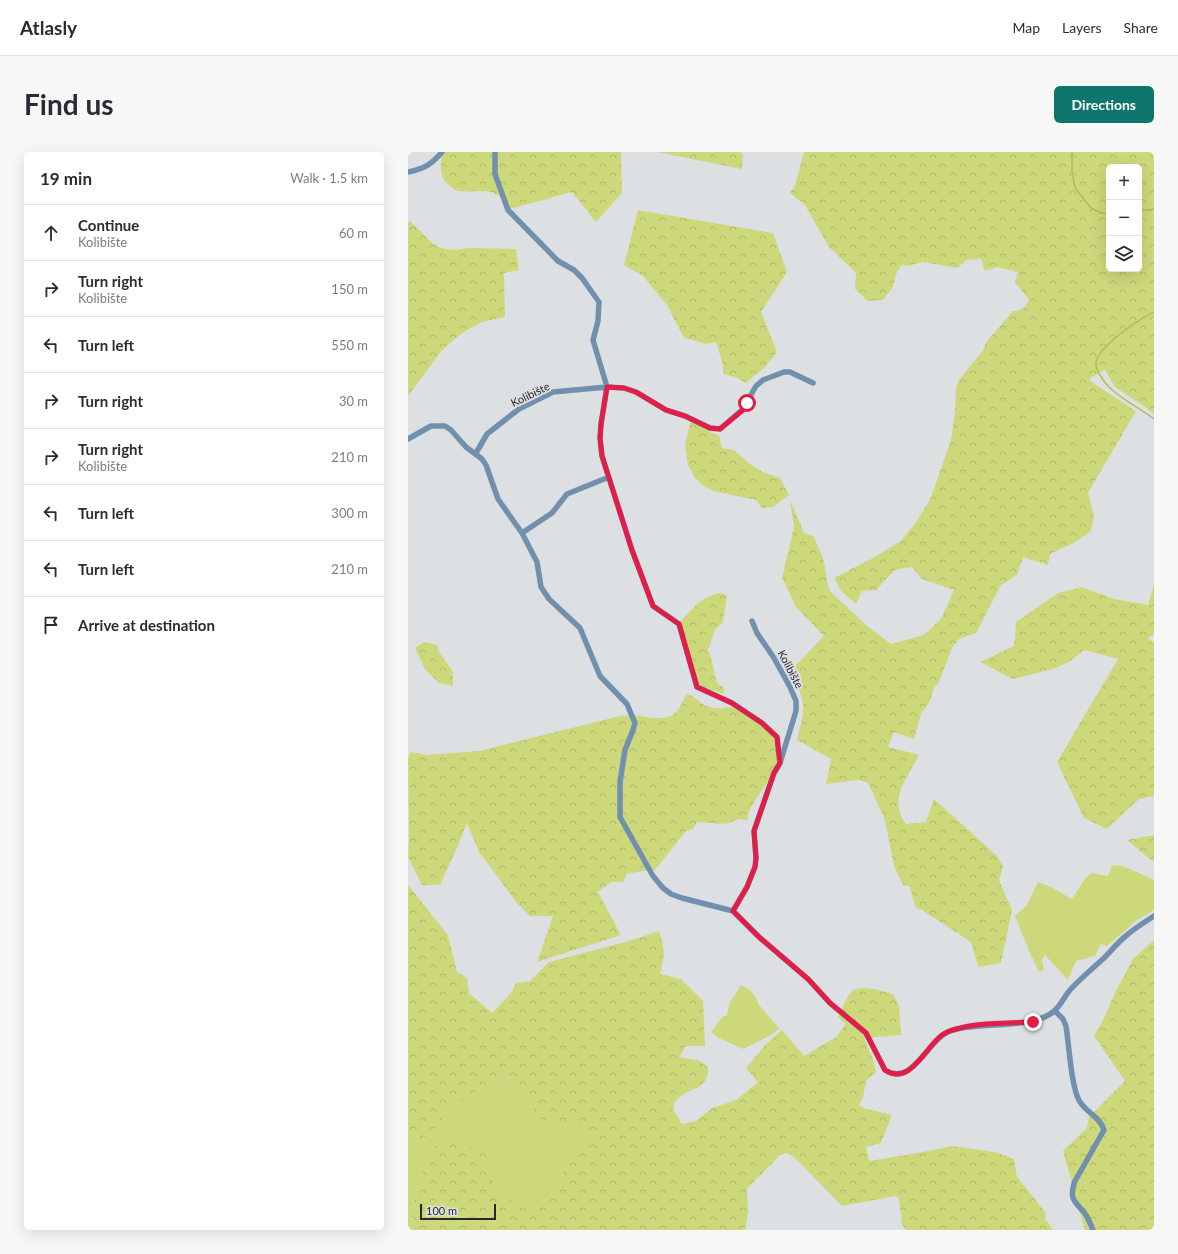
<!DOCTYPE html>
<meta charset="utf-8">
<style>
:root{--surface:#fff;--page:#f7f7f7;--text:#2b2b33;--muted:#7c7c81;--line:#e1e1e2;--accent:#0f766e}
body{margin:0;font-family:Lato,sans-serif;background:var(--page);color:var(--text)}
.controls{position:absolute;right:12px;top:12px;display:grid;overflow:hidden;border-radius:6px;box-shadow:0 4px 16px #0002}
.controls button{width:36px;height:36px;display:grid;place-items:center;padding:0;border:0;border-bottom:1px solid var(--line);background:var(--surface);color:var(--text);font:20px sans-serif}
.scale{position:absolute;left:12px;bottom:10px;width:76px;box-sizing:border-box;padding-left:4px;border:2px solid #28292a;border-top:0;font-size:11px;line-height:14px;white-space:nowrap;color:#28292a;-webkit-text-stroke:3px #dde0e3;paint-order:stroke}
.stop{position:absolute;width:12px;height:12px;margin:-9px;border:3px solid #e11d48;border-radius:50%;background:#fff}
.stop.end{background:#e11d48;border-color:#fff;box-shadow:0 1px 4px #0008}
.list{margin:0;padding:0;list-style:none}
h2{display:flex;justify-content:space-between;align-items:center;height:52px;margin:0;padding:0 16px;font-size:17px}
h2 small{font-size:13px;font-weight:400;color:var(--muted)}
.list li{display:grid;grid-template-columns:26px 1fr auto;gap:12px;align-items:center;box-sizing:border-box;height:56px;padding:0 16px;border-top:1px solid var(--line)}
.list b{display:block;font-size:15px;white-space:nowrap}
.list p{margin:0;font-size:13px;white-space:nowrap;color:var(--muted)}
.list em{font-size:13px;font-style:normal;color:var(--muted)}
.icon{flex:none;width:22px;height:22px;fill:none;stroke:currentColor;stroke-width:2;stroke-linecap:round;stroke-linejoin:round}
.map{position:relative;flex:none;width:746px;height:1078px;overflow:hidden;border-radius:6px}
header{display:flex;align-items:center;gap:24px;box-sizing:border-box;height:56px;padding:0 20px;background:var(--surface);border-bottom:1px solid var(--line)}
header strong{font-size:19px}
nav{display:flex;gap:22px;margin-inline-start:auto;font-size:14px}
.intro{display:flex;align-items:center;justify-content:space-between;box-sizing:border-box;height:96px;padding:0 24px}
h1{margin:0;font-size:28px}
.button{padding:10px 18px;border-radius:6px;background:var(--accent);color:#fff;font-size:14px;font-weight:700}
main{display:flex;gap:24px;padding:0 24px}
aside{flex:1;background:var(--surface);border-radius:6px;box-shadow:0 4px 16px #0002}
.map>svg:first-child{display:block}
.green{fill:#cdd87b}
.forest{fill:url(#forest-crowns);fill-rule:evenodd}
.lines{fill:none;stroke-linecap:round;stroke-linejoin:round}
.stream{stroke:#b2bd56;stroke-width:1.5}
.minor{stroke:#7190ae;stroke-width:5.5}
.route{stroke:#e11d48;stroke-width:5}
.labels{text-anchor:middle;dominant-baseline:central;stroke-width:4;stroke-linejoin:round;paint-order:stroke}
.street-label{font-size:11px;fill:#28292a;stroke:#dde0e3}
</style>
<header>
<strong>Atlasly</strong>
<nav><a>Map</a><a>Layers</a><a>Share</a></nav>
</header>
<div class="intro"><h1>Find us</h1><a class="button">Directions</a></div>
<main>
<aside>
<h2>19 min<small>Walk · 1.5 km</small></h2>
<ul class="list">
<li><svg class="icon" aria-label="ahead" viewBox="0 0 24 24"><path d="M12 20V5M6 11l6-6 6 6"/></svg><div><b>Continue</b><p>Kolibište</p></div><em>60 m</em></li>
<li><svg class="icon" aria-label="right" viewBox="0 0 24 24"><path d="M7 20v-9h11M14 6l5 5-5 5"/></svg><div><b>Turn right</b><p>Kolibište</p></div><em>150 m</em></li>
<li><svg class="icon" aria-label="left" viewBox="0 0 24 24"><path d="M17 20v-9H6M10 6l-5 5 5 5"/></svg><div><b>Turn left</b></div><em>550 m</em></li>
<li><svg class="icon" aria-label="right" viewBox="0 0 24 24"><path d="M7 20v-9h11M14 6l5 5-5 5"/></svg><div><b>Turn right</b></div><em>30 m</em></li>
<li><svg class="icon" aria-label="right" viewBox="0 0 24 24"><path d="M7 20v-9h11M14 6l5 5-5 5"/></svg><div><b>Turn right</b><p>Kolibište</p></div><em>210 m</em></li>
<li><svg class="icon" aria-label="left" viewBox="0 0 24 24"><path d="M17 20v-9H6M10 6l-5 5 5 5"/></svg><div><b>Turn left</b></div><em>300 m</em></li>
<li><svg class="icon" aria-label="left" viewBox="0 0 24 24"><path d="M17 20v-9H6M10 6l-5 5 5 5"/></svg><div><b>Turn left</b></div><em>210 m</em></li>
<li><svg class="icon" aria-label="arrive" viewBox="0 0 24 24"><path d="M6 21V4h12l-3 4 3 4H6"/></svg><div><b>Arrive at destination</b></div></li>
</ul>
</aside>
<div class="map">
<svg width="746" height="1078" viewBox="0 0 746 1078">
<defs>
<pattern id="forest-crowns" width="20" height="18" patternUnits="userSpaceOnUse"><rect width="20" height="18" fill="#cdd87b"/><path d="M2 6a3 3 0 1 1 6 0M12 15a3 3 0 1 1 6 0" fill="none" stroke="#b0b96a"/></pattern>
</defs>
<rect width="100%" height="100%" fill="#dde0e3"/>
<path class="green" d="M704,713L715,714L746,728V758L728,769L699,794L693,792L687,804L668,809L660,828L637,803L634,808L636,818L631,820L621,799L607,764L619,753L630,730L645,736L664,747L676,728L683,721L700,724Z
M333,833L341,837L347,844L351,853L372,877L361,884L335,897L311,886L303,880L315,864H319L321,852Z
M94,922L123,952L129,967L187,980L153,1023L142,1045L120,1058L85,1037V1019L34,989L22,998L8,1040L3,1078H0V992L15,987L32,972L38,957L57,947L72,935L81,938Z"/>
<path class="forest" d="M34,0H213L214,41L188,70L164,40L102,57C99,53 95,46 90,43C78,36 65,41 53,39C48,39 46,37 42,34C30,26 33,13 34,0Z
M249,0H332L335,2L334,17Z
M396,0H746V262L737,255L707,235L697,218L682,226V229L728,259L680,341L686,364L683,379L666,391L642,402L640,413L615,405L609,423L593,433L568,481L551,487L544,496L531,530L526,536L522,549L513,562L506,587L486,580L480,595L511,603C500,625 479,648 498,672L518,670L526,647L588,703L595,714L591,728L604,758L593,811L570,815L563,790L514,758L508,756L501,734L495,733L486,714L477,668L460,631L451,628L418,632L423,607L389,588C397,556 399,553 384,522L389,512L416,484L388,455L374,426L386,375L382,348L396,381L406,385C409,393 413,401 416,410C418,419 418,430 422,439L459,474L483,492L516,483L533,467L546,438L514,427L504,415L487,418L468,438L454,439L448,452L433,439L426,426L465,406L493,389L506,373L522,348L543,288L547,259L548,236L551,228L575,198L579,189L605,159H610L617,155L621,148L607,130L610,120L589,115L577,119L573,107L559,108L549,116L515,110L500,114L494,113L489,120L485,135L475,148L460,149L447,137L448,121L421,95L397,53L382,41L387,34ZM701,15H731V117H701Z
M230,58L365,81L379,120L353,160L369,200L356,216L338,231L327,225L315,222V213L308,190L297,192L286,188L276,186L259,153L235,124L216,113Z
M2,69L25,92L33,96L44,98L62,96L108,97L111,118L96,121L97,165L74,170L54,181L35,197L0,244V71Z
M283,268L298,275L303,281L311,283L314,296L326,298L342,312L355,320L372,326L381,343L365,355L354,356L348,348L305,339L296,334L287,326L280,313L277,293Z
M746,432V483L739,486L746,491V644L731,647L699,677L676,666L649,610L710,507L676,498L661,510L645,517L605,527L572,510L606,494L608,470L650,441L674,435L706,447L740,453Z
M313,441L319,443L315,470L307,478L300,498L303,506L309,531L316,536V542L290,533L275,476L272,470C284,457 295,443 313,441Z
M16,490L29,493L31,500L45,520V534L31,531L17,517L7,496Z
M278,542C285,543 287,546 292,550C302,558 314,557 325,554L370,584L369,611L363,624L343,655L341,660L339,668L332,667L317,672L289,670L285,677L278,679L247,718L235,719L219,722L215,730H203L190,740L213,783L129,810L145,764H122L109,751L71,700L59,671L48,698L32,733H14L0,705L1,689L0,607L2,600L20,603L71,599L212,564C218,564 225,563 231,564C257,567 267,571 278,542Z
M746,683V709L743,708L719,688Z
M0,733L40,783L49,820L59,826L61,841L84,861L103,841L108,831L122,829L141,810L221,789L251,779C257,798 257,803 252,822L273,827L295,849L297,894H278L271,905L290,908L300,915C300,918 300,922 299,925C293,942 268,936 265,957L274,972L288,969L304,956L328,948L350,930L338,916L357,893L374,878L396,904L428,885L438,872L430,865C434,857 438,845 444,839C453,832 475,839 485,842L491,854L493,883L456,886L465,907L468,920L458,929L455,946L451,952L455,956L484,963L473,991L458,995L461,1009L515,1000L544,994L587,1000L606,1007L609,1025L638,1061L637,1067L645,1078H499L494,1073L491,1047L488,1044L434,1054L386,1005L378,1001L372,1003L339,1037L340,1060L337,1078H3L8,1040L22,997L34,989L59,993L77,999L85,1019V1037L120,1058L142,1045L153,1023L187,980L129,967L123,952L94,922L81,938L72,935L57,947L38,957L32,972L15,987L0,992Z
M746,788V1078H677L655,999L679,976L681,965L717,929L686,884L696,866L708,839L725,807Z"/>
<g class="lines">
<path class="stream" d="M664,0V20L667,36L683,56L693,61L701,62
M731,59L746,57
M746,160C732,167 688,195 688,212C688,219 696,230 701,235C714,248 732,256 746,267"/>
<path class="minor" d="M87,0V22L100,58L150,109L166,118L174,126L191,150L190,169L185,188L199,235L193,272L192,286L194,304L224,398L245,454L271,472L289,535L324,551L354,571L369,585L372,611
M0,20C16,17 24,12 34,0
M0,287L23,274H37L43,278L58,295L74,307L78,313L90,347L114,381L129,410L133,435L141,447L172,476L192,524L219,552L227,571L225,578L217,598L212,630V665L245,724L255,736L263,742L274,746L325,759L351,785L400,827L422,851L458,881L477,918C504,936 520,887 542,879C571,869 623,878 645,860C652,855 656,845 662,838C672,827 684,817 695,807C703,799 710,790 719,783C727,776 737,770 746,764
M68,301L79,282L111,257L145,240L199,235L216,236L228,240L258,258L277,264L302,276L312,277L335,257L348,234L355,228L376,220H382L405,231
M114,381L144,361L159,342L201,325
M325,759L339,735L347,715L348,706L346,679L366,621L372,611L388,559V549L382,535L366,506L349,481L344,469
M647,859L655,867L658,874C661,892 663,936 672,950C679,961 693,966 696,978L667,1029C660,1049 668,1049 678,1063C681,1068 683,1073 685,1078"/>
</g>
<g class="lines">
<path class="route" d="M339,251L335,258L312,277L302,276L277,264L258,258L228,240L216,236L199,235L193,272L192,286L194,304L201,326L224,398L245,454L271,472L289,535L324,551L354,571L369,585L372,611L366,621L346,679L348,706L347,715L339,735L325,759L351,785L400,827L422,851L458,881L477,918C502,935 518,894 534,883C554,870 600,871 625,870"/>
</g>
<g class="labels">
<g class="street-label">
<text transform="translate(122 242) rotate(-26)">Kolibište</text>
<text transform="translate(383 517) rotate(62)">Kolibište</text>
</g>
</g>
</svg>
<div class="controls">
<button>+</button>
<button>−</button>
<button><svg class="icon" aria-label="layers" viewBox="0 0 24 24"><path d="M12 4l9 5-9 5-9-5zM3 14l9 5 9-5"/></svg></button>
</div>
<div class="scale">100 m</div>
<div class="stop" style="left:339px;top:251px"></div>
<div class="stop end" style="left:625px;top:870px"></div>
</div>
</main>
